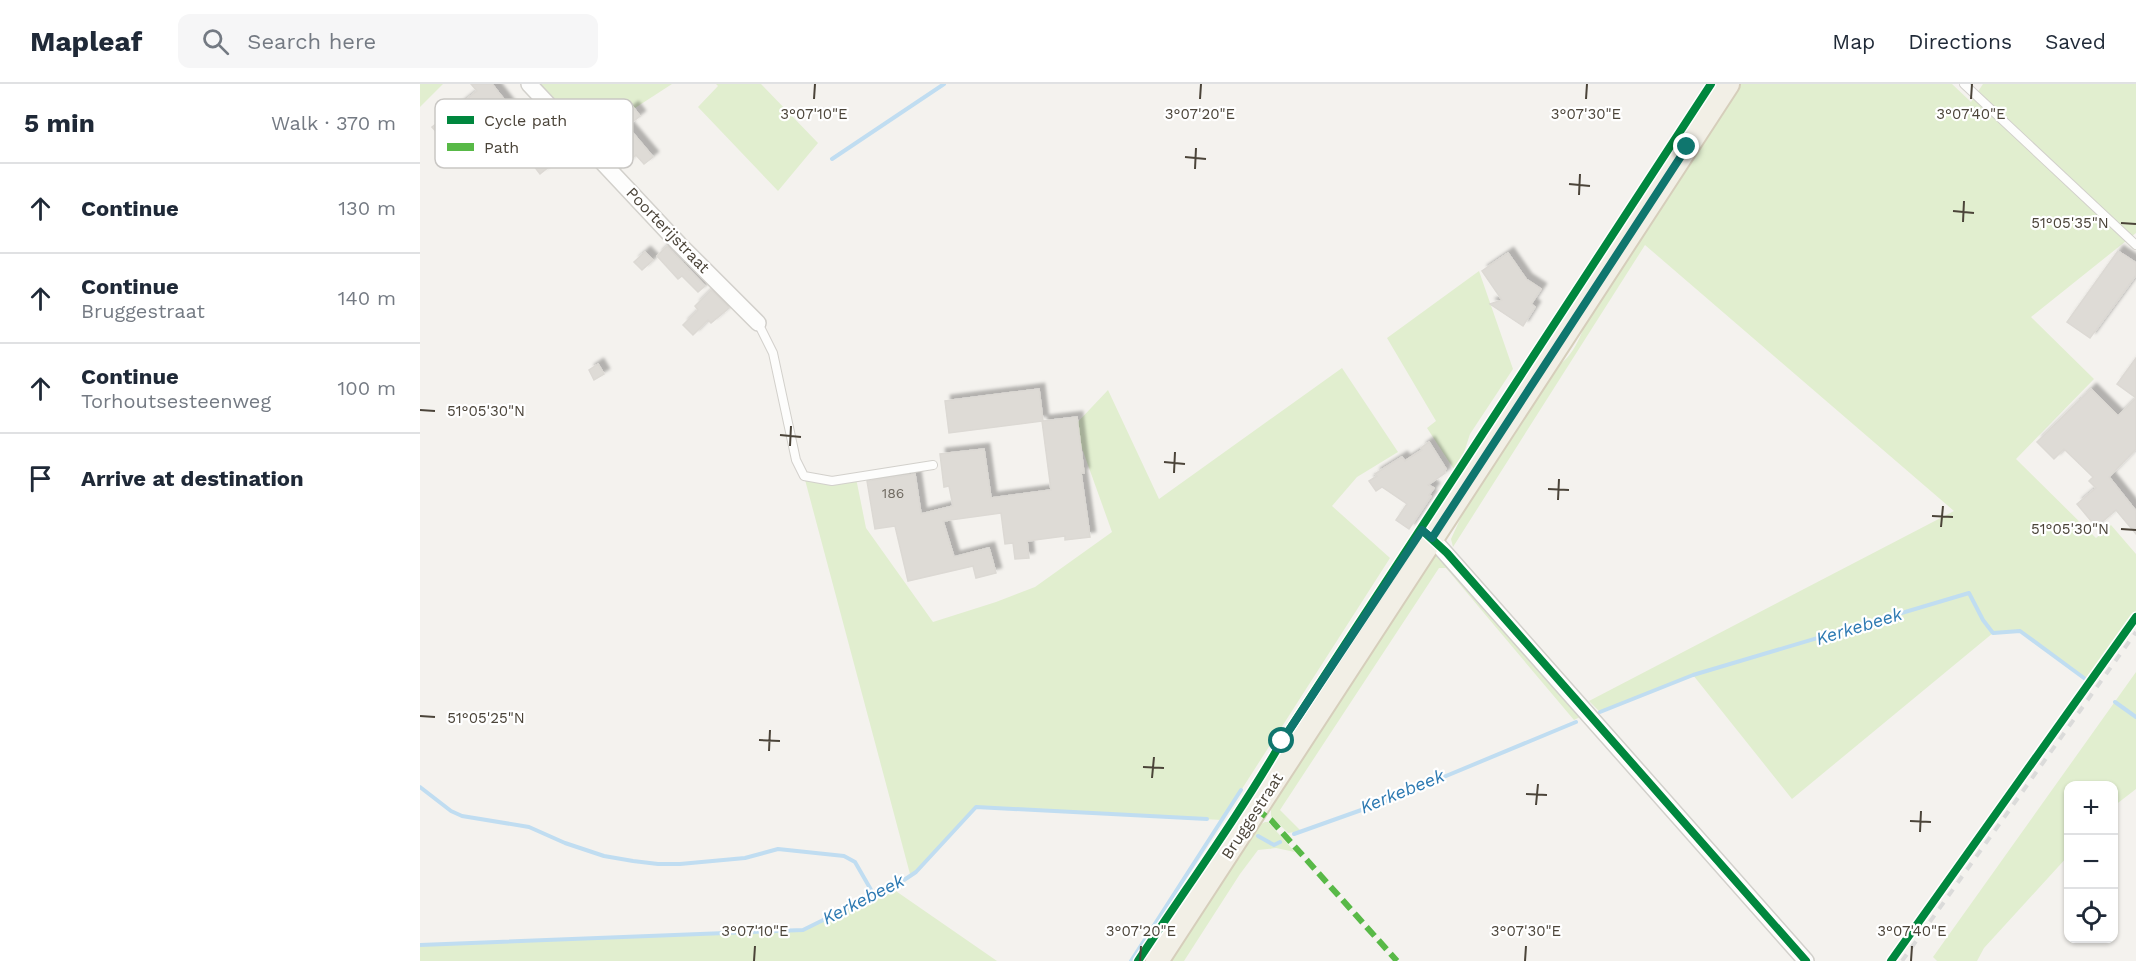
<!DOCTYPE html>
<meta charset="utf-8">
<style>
:root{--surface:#fff;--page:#f6f6f7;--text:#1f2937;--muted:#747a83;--line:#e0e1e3}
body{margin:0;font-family:"Work Sans",sans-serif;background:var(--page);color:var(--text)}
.controls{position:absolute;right:18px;bottom:18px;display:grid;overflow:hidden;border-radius:12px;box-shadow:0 2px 4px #0004}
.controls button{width:54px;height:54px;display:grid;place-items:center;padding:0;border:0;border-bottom:2px solid var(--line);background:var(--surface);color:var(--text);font:30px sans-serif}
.stop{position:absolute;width:18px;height:18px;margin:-14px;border:4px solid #0f766e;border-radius:50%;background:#fff}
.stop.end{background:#0f766e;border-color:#fff;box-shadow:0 2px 6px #0008}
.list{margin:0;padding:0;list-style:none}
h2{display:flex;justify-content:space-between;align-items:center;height:78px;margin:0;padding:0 24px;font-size:26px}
h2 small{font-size:20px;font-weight:400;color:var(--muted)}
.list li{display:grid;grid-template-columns:39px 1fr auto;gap:18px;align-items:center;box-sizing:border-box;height:90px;padding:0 24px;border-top:2px solid var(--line)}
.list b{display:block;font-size:22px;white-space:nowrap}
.list p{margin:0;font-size:20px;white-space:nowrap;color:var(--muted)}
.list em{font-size:20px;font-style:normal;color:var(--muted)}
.icon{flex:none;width:33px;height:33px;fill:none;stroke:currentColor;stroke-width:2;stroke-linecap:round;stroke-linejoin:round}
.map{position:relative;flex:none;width:1716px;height:877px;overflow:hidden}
header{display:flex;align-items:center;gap:36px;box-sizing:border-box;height:84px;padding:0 30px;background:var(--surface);border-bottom:2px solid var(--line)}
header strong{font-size:28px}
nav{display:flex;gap:33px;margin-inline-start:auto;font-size:21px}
.search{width:420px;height:54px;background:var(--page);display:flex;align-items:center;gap:15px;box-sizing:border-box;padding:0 21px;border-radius:12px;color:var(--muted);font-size:22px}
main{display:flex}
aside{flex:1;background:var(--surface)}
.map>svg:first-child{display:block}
.green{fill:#e1eecf}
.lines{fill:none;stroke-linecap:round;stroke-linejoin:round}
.stream{stroke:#c0ddf1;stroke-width:4}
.building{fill:#dedbd6;stroke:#dcd9d4;stroke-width:1.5;filter:url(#shadow)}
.service-casing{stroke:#d2d0cb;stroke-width:10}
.minor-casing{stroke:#d2d0cb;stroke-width:18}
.primary-casing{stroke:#d6cebb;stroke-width:26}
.service{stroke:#fdfdfc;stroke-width:8}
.minor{stroke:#fdfdfc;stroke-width:15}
.primary{stroke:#f2efe6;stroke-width:22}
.rail{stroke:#dbdbda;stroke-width:4;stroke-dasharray:8 8;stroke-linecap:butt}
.quiet{stroke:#58b947;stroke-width:6;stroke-dasharray:12 6;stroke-linecap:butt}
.cycleway-casing{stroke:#fff;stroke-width:11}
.cycleway{stroke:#00873e;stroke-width:8}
.route{stroke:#0f766e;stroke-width:8}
.ticks{fill:none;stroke:#4b4439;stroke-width:2}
.labels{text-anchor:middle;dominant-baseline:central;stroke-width:4.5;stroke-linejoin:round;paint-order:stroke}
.number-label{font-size:14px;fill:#706a61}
.street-label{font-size:16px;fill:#4b4439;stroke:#fff}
.water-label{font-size:18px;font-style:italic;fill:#2e7ab2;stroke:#fff}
.key{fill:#fff;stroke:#c9c7c4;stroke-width:1.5}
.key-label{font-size:16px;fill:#4b4439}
.ticks-label{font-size:15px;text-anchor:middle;fill:#4b4439;stroke:#fff;stroke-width:4.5;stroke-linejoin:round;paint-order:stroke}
</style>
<header>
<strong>Mapleaf</strong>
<div class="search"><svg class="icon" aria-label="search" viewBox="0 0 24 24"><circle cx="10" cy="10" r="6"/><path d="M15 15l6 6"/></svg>Search here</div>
<nav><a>Map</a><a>Directions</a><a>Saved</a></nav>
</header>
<main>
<aside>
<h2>5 min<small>Walk · 370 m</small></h2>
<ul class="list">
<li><svg class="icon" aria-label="ahead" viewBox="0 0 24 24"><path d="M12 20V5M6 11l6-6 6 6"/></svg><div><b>Continue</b></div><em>130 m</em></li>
<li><svg class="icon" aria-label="ahead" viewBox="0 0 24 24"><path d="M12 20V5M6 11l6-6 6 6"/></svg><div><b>Continue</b><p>Bruggestraat</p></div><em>140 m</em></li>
<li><svg class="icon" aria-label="ahead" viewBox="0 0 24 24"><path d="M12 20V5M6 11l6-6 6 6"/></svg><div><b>Continue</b><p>Torhoutsesteenweg</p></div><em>100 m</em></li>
<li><svg class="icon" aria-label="arrive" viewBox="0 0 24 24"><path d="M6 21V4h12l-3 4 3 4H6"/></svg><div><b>Arrive at destination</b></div></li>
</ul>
</aside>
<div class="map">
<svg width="1716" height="877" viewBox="0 0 1716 877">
<defs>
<filter id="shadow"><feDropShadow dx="5.5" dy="-5.5" stdDeviation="1.5" flood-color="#0004"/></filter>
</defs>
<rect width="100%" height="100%" fill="#f4f2ee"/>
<path class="green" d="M0,0H23L0,23Z
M110,0H252L164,57Z
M296,0H341L398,59L358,107L278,23L298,2Z
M1320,0H1532L1551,18L1563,0H1716V149L1611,233L1674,295L1596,375L1676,454L1691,441L1716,470V529L1668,597L1600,547L1573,549L1372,715L1273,591L1180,628L1169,617L1534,427L1225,161L1033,463L1031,455L1048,418L1137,282C1152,274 1163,250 1166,234Z
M1059,187L1093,285L1050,350L1037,390L1007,344L1016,337L967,254Z
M922,284L978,368L937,393L912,422L970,474L802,736L557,723L496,788L490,790L384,392L412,397L436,394L446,444L513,538L576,518L615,503L692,448L654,342L688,306L739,415Z
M1016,471L1023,472L1164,631L1154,636L1026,484H1019L860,726L881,747L868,749L851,732V725L857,711L1010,475Z
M1716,588V705L1694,722V702H1648V772L1564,864L1557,877H1517L1513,873Z
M845,738H848L875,768L856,764L838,766L820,790L764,877H748L839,741Z
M470,803L577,877H0V862L383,846Z"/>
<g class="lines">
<path class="stream" d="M412,75L524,0
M1695,618L1716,633
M1180,628L1273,591L1549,509L1563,536L1573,549L1600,547L1668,597
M0,703L31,727L42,732L109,743L145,759L184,772L213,777L238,780H260L325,774L358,765L424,772L435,778L454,811
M874,750L961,719L1156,638
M838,752L854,761L860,758
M0,861L383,846L484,796L496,788L556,723L787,735
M711,877L821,706"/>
</g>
<path class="building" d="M51,0H72L94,28L100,23L105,30L109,27L128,50L133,47L149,67L120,90L98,61L93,65L80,49L82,48L59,19L19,51L12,43L57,7Z
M213,23L220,32L207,42L233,73L224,80L216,71L201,84L191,74L196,70L179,49Z
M247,162L285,202L278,208L262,192L258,195L237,172Z
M1698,167L1716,179V191L1670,254L1647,238Z
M225,168L233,176L222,186L214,178Z
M1088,169L1106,195L1121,205L1111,220L1115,223L1103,242L1070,220L1082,216L1062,187Z
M291,206L309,224L291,239L288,236L273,251L263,241L278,226L275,222Z
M1716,274V365L1689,393L1716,427V450L1696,426L1676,443L1657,420L1676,404L1669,397L1673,393L1644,365L1634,375L1617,358L1671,305L1698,332L1716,314L1697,300Z
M178,280L184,290L174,296L169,286Z
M619,305L623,337L657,333L664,389H661L670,453L645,456V452L607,457L609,474L595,475L593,459L585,460L581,429L523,437L534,473L569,464L576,489L556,494L553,482L488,497L475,442L455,445L447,397L495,390L501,430L533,422L529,402L524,403L520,370L564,365L571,414L631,406L622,337L529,349L525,317Z
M1009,358L1026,385L1024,387L1025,389L1008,401L1014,404L1009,411L1011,412L989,445L976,436L987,420L962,403L956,407L949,397L957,392L955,390L982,373L985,377L1002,366L1001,364Z"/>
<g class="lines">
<defs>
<path id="service" d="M1544,0L1716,161
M338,239L353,269L376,376L384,392L412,397L513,381"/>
<path id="minor" d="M109,0L259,160L338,239
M1012,454L1386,877"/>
<path id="primary" d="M737,877L1308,0"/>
</defs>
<use href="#service" class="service-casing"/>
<use href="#minor" class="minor-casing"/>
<use href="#primary" class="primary-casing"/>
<use href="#service" class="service"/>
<use href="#minor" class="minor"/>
<use href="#primary" class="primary"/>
<path class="rail" d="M1482,877L1716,548"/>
<path class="quiet" d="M836,725L851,736L977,877"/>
<defs>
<path id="cycleway" d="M1002,446L1027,469L1386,877
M718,877C766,804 818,733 862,657L1291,0
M1471,877L1716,533"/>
</defs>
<use href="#cycleway" class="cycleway-casing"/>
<use href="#cycleway" class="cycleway"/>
</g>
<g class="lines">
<path class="route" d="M862,657L1002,446L1012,454L1267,63"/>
</g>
<path class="ticks" d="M394,15L395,0M780,15L781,0M1166,15L1167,0M1551,15L1552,0M765,73L786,75M775,85L776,64M1149,100L1170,102M1159,111L1160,90M1533,127L1554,129M1543,138L1544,117M1701,139L1716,140M0,326L15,327M360,351L381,353M370,362L371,342M744,378L765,380M754,389L755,368M1128,405L1149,406M1138,416L1139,395M1512,432L1533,433M1521,443L1523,422M1701,445L1716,446M0,632L15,633M339,656L360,657M349,667L350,646M723,683L744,684M732,694L734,673M1106,710L1127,711M1116,721L1118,700M1490,737L1511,738M1500,748L1501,727M334,877L335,862M720,877L721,862M1105,877L1106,862M1491,877L1492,862"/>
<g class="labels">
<g class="number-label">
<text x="473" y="409">186</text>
</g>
<g class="street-label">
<text transform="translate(248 146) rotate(46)">Poorterijstraat</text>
<text transform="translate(832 732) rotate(-57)">Bruggestraat</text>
</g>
<g class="water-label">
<text transform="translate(1439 542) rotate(-17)">Kerkebeek</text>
<text transform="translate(982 707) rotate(-22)">Kerkebeek</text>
<text transform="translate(443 815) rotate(-27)">Kerkebeek</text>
</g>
</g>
<rect x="15" y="15" width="198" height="69" rx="9" class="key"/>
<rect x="27" y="32" width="27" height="8" fill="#00873e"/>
<rect x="27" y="59" width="27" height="8" fill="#58b947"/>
<g class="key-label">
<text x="64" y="42">Cycle path</text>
<text x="64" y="69">Path</text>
</g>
<g class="ticks-label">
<text x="394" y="35">3°07'10"E</text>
<text x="780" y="35">3°07'20"E</text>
<text x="1166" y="35">3°07'30"E</text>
<text x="1551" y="35">3°07'40"E</text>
<text x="1650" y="144">51°05'35"N</text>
<text x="66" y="332">51°05'30"N</text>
<text x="1650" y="450">51°05'30"N</text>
<text x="66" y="639">51°05'25"N</text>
<text x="335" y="852">3°07'10"E</text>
<text x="721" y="852">3°07'20"E</text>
<text x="1106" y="852">3°07'30"E</text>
<text x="1492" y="852">3°07'40"E</text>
</g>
</svg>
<div class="controls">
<button>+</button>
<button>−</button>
<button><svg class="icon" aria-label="locate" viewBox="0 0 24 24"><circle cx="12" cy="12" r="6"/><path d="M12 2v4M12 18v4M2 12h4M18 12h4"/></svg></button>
</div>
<div class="stop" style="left:862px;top:657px"></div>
<div class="stop end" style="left:1267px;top:63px"></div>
</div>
</main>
